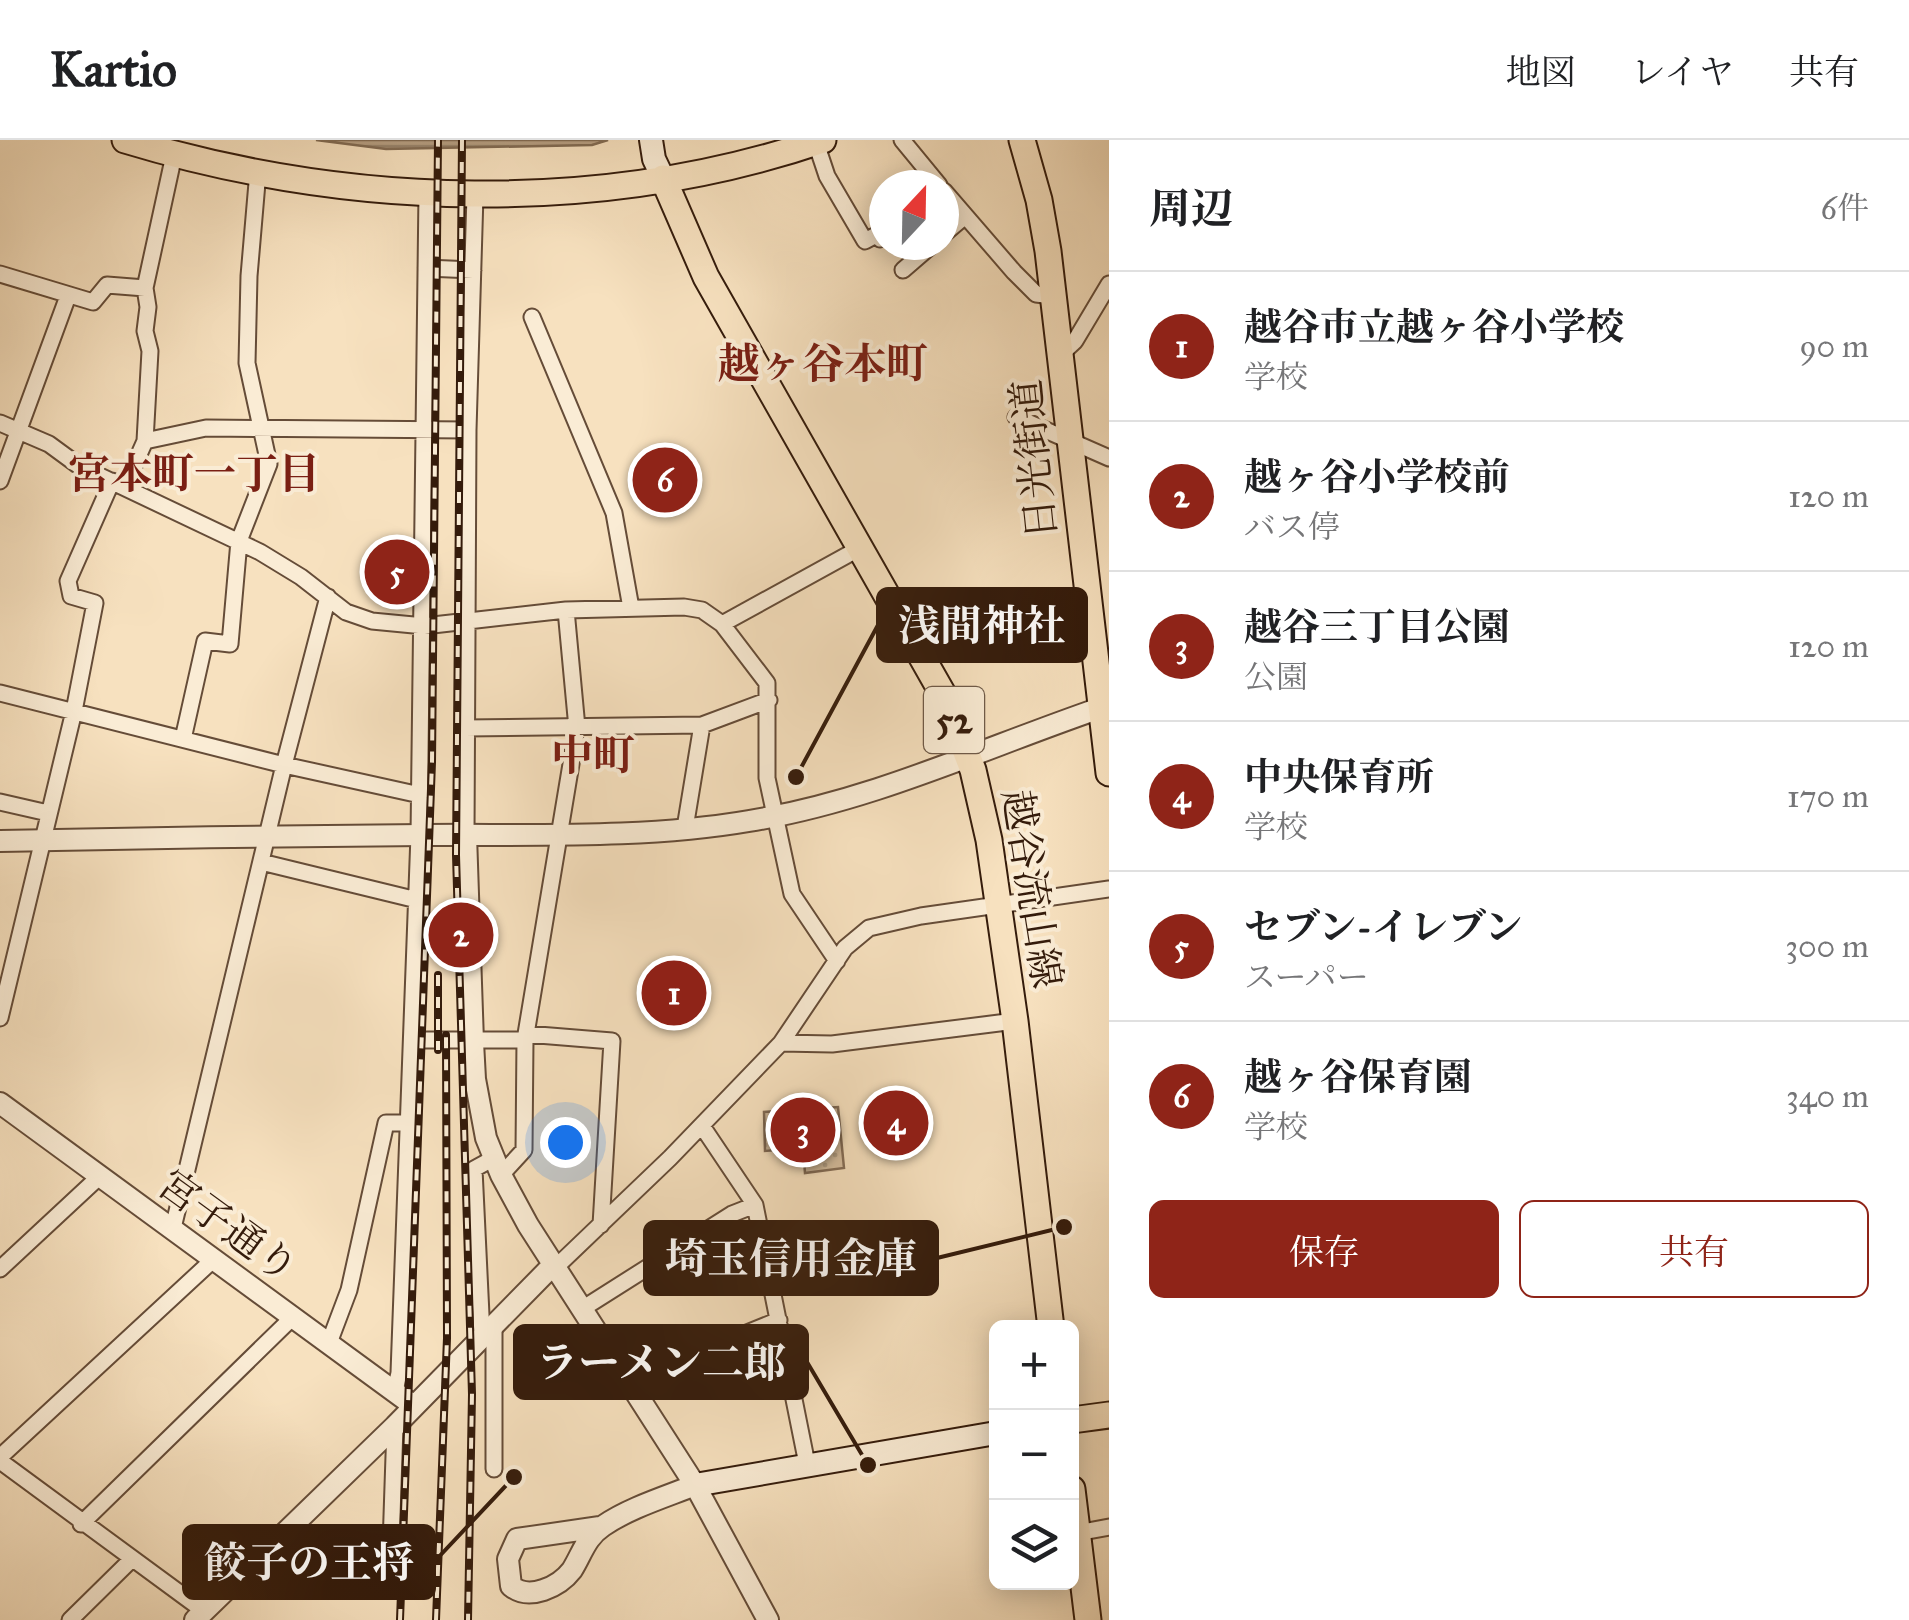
<!DOCTYPE html>
<html lang="ja">
<meta charset="utf-8">
<style>
:root{--surface:#fff;--page:#f6f6f6;--text:#202124;--muted:#757577;--line:#e0e0e0;--accent:#8f2418}
body{margin:0;font-family:"IM FELL Great Primer","Noto Serif JP",serif;background:var(--page);color:var(--text)}
.controls{position:absolute;right:30px;bottom:30px;display:grid;overflow:hidden;border-radius:15px;box-shadow:0 5px 25px #0003}
.controls button{width:90px;height:90px;display:grid;place-items:center;padding:0;border:0;border-bottom:2px solid var(--line);background:var(--surface);color:var(--text);font:50px sans-serif}
.compass{position:absolute;left:869px;top:30px;width:90px;height:90px;border-radius:50%;background:var(--surface);box-shadow:0 5px 25px #0003;rotate:22deg}
.you{position:absolute;left:565px;top:1002px;width:35px;height:35px;margin:-25px;border:8px solid #fff;border-radius:50%;background:#1a73e8;box-shadow:0 0 0 15px #1a73e833}
.badge{display:grid;place-items:center;width:65px;height:65px;border-radius:50%;background:var(--accent);color:#fff;font-size:32px;font-weight:700}
.pin{position:absolute;translate:-50% -50%;border:5px solid #fff;box-shadow:0 2px 10px #0006}
.list{margin:0;padding:0;list-style:none}
h2{display:flex;justify-content:space-between;align-items:center;height:130px;margin:0;padding:0 40px;font-size:42px}
h2 small{font-size:32px;font-weight:400;color:var(--muted)}
.list li{display:grid;grid-template-columns:65px 1fr auto;gap:30px;align-items:center;box-sizing:border-box;height:150px;padding:0 40px;border-top:2px solid var(--line)}
.list b{display:block;font-size:38px;white-space:nowrap}
.list p{margin:0;font-size:32px;white-space:nowrap;color:var(--muted)}
.list em{font-size:32px;font-style:normal;color:var(--muted)}
.actions{display:flex;gap:20px;padding:30px 40px}
.actions a{flex:1;padding:22px 0;border:2px solid var(--accent);border-radius:15px;text-align:center;font-size:35px;color:var(--accent)}
.actions .main{background:var(--accent);color:#fff}
.icon{flex:none;width:55px;height:55px;fill:none;stroke:currentColor;stroke-width:2;stroke-linecap:round;stroke-linejoin:round}
.map{position:relative;flex:none;width:1109px;height:1480px;overflow:hidden}
header{display:flex;align-items:center;gap:60px;box-sizing:border-box;height:140px;padding:0 50px;background:var(--surface);border-bottom:2px solid var(--line)}
header strong{font-size:48px}
nav{display:flex;gap:55px;margin-inline-start:auto;font-size:35px}
main{display:flex}
aside{flex:1;background:var(--surface)}
.map>svg:first-child{display:block}
.park{fill:url(#park-dots);stroke:#856d56;stroke-width:2.5}
.water{fill:url(#water-rules);stroke:#816a52;stroke-width:2.5}
.lines{fill:none;stroke-linecap:round;stroke-linejoin:round}
.minor-casing{stroke:#654c38;stroke-width:19}
.tertiary-casing{stroke:#654c38;stroke-width:24}
.secondary-casing{stroke:#341b0b;stroke-width:26}
.primary-casing{stroke:#341b0b;stroke-width:29}
.minor{stroke:#faecd5;stroke-width:15}
.tertiary{stroke:#faecd5;stroke-width:20}
.secondary{stroke:#faecd5;stroke-width:22}
.primary{stroke:#f7e1bf;stroke-width:25}
.rail-casing{stroke:#341b0b;stroke-width:8}
.rail{stroke:#faecd5;stroke-width:4;stroke-dasharray:11;stroke-linecap:butt}
.labels{text-anchor:middle;dominant-baseline:central;stroke-width:8;stroke-linejoin:round;paint-order:stroke}
.shield{fill:#faecd5;stroke:#6f5a48;stroke-width:2.5}
.shield-label{font-size:38px;font-weight:bold;fill:#341b0b}
.street-label{font-size:40px;fill:#341b0b;stroke:#faecd5}
.neighbourhood-label{font-size:42px;font-weight:bold;fill:#7a1f14;stroke:#faecd5}
.leader{fill:none;stroke:#341b0b;stroke-width:4}
.callout-dot{fill:#341b0b;stroke:#faecd5;stroke-width:4}
.callout{fill:#341b0b;stroke:#341b0b;stroke-width:4}
.callout-label{font-size:42px;text-anchor:middle;font-weight:bold;fill:#fff}
</style>
<header>
<strong>Kartio</strong>
<nav><a>地図</a><a>レイヤ</a><a>共有</a></nav>
</header>
<main>
<div class="map">
<svg width="1109" height="1480" viewBox="0 0 1109 1480">
<defs>
<pattern id="park-dots" width="8" height="8" patternUnits="userSpaceOnUse" patternTransform="scale(2.5)"><rect width="8" height="8" fill="#d6bfa0"/><path d="M2 2h.1M6 6h.1" fill="none" stroke="#b8a488" stroke-width="1.8" stroke-linecap="round"/></pattern>
<pattern id="water-rules" width="6" height="5" patternUnits="userSpaceOnUse" patternTransform="scale(2.5)"><rect width="6" height="5" fill="#b59e82"/><path d="M0 2.5h6" fill="none" stroke="#948069"/></pattern>
</defs>
<rect width="100%" height="100%" fill="#f7e1bf"/>
<filter id="stains"><feTurbulence type="fractalNoise" baseFrequency=".002" numOctaves="4"/><feColorMatrix values="0 0 0 0 .2 0 0 0 0 .09 0 0 0 0 .02 0 0 0 .5 -.17"/></filter>
<radialGradient id="worn" r=".72"><stop offset=".6" stop-color="#630" stop-opacity="0"/><stop offset="1" stop-color="#630" stop-opacity=".3"/></radialGradient>
<path class="park" d="M838,967L844,1028L805,1033L803,1008L765,1011L764,972Z"/>
<path class="water" d="M316,0H608L592,5L386,9Z"/>
<g class="lines">
<defs>
<path id="minor" d="M902,0L939,45
M816,3L827,36L865,101L878,94L880,99
M944,51L1014,132L1036,154L1053,156
M944,94L965,76
M426,128L473,130
M903,130L932,105
M0,134L93,162L107,145L145,148
M532,177L614,373L631,468
M1060,215L1075,201L1109,144
M1016,277L1109,318
M0,283L49,304L79,326L260,412L301,437L346,472L372,481L424,486L566,470L684,467L702,470L722,484L767,543V638L792,754L837,821
M145,301L206,288L468,290
M0,341L68,156
M125,346L145,301L150,211L145,191L148,167L145,148L174,15
M722,484L860,408
M0,553L284,625L420,655
M465,588L702,585L769,560
M183,599L205,501L230,504L239,401L269,324L247,223L249,136L258,31
M0,662L48,673
M685,688L702,585
M466,695L468,290L475,55
M261,722L417,760
M0,878L74,571L95,463L71,456L68,441L112,341
M526,894L612,901L601,1085
M412,900H525
M781,903L832,904L1015,881
M702,986L755,1065L807,1324
M501,1035L524,1010L525,900L577,588L566,470
M173,1088L284,625L328,457
M555,1128L670,1018L781,903L845,808L869,788L921,776L1109,749
M0,1129L100,1036
M582,1169L732,1074L755,1065
M494,1184V1329
M482,1196L474,1029L494,1018
M329,1203L349,1150L386,983H409
M629,1241L779,1180
M395,1251L399,1233L419,695L427,53
M0,1317L214,1119
M0,1321L204,1471
M81,1384L293,1177
M288,1388L333,1433L390,1436L395,1286
M1077,1393L1109,1387
M70,1480L131,1420"/>
<path id="tertiary" d="M466,695L473,902L475,939L486,998L501,1035L528,1085L695,1345L768,1480
M0,701C141,698 283,696 424,695C530,694 645,699 749,681C874,661 990,605 1109,565
M0,963L414,1266
M600,1387L517,1399L508,1419L511,1446C529,1461 559,1447 572,1430C582,1414 586,1397 603,1386C629,1368 665,1357 695,1345
M195,1480L395,1286L553,1125"/>
<path id="secondary" d="M651,0L654,19L663,38
M695,1345L996,1293"/>
<path id="primary" d="M125,0C349,68 600,76 823,0
M1022,0L1039,60L1048,111L1109,633
M663,38L706,137L944,556L973,630L989,700L1015,881L1051,1188
M1072,1280L1109,1275
M1072,1349L1088,1480"/>
</defs>
<use href="#minor" class="minor-casing"/>
<use href="#tertiary" class="tertiary-casing"/>
<use href="#secondary" class="secondary-casing"/>
<use href="#primary" class="primary-casing"/>
<use href="#minor" class="minor"/>
<use href="#tertiary" class="tertiary"/>
<use href="#secondary" class="secondary"/>
<use href="#primary" class="primary"/>
<defs>
<path id="rail" d="M462,0L456,715L472,1254L468,1480
M438,835V910
M400,1480L432,622L438,0
M436,1480L447,1198L446,895"/>
</defs>
<use href="#rail" class="rail-casing"/>
<use href="#rail" class="rail"/>
</g>
<g class="labels">
<rect class="shield" x="924" y="547" width="60" height="66" rx="8"/>
<g class="shield-label">
<text x="954" y="580">52</text>
</g>
<g class="street-label">
<text transform="translate(1034 319) rotate(-96)">日光街道</text>
<text transform="translate(1032 749) rotate(81)">越谷流山線</text>
<text transform="translate(228 1086) rotate(36)">宮子通り</text>
</g>
<g class="neighbourhood-label">
<text x="823" y="224">越ヶ谷本町</text>
<text x="194" y="334">宮本町一丁目</text>
<text x="593" y="616">中町</text>
</g>
</g>
<path class="leader" d="M796 637L878 485M1064 1087L937 1118M868 1325L807 1222M514 1337L434 1422"/>
<g class="callout-dot">
<circle cx="796" cy="637" r="10"/>
<circle cx="1064" cy="1087" r="10"/>
<circle cx="868" cy="1325" r="10"/>
<circle cx="514" cy="1337" r="10"/>
</g>
<g class="callout">
<rect x="878" y="449" width="208" height="72" rx="10"/>
<rect x="645" y="1082" width="292" height="72" rx="10"/>
<rect x="515" y="1186" width="292" height="72" rx="10"/>
<rect x="184" y="1386" width="250" height="72" rx="10"/>
</g>
<g class="callout-label">
<text x="982" y="500">浅間神社</text>
<text x="791" y="1133">埼玉信用金庫</text>
<text x="661" y="1237">ラーメン二郎</text>
<text x="309" y="1437">餃子の王将</text>
</g>
<rect width="100%" height="100%" filter="url(#stains)"/>
<rect width="100%" height="100%" fill="url(#worn)"/>
</svg>
<div class="controls">
<button>+</button>
<button>−</button>
<button><svg class="icon" aria-label="layers" viewBox="0 0 24 24"><path d="M12 4l9 5-9 5-9-5zM3 14l9 5 9-5"/></svg></button>
</div>
<svg class="compass" viewBox="-18 -18 36 36"><path d="M0-13l5 13h-10z" fill="#e53935"/><path d="M0 13l5-13h-10z" fill="#757577"/></svg>
<div class="you"></div>
<div class="pin badge" style="left:674px;top:853px">1</div>
<div class="pin badge" style="left:461px;top:795px">2</div>
<div class="pin badge" style="left:803px;top:990px">3</div>
<div class="pin badge" style="left:896px;top:983px">4</div>
<div class="pin badge" style="left:397px;top:432px">5</div>
<div class="pin badge" style="left:665px;top:340px">6</div>
</div>
<aside>
<h2>周辺<small>6件</small></h2>
<ul class="list">
<li><span class="badge">1</span><div><b>越谷市立越ヶ谷小学校</b><p>学校</p></div><em>90 m</em></li>
<li><span class="badge">2</span><div><b>越ヶ谷小学校前</b><p>バス停</p></div><em>120 m</em></li>
<li><span class="badge">3</span><div><b>越谷三丁目公園</b><p>公園</p></div><em>120 m</em></li>
<li><span class="badge">4</span><div><b>中央保育所</b><p>学校</p></div><em>170 m</em></li>
<li><span class="badge">5</span><div><b>セブン-イレブン</b><p>スーパー</p></div><em>300 m</em></li>
<li><span class="badge">6</span><div><b>越ヶ谷保育園</b><p>学校</p></div><em>340 m</em></li>
</ul>
<div class="actions"><a class="main">保存</a><a>共有</a></div>
</aside>
</main>
